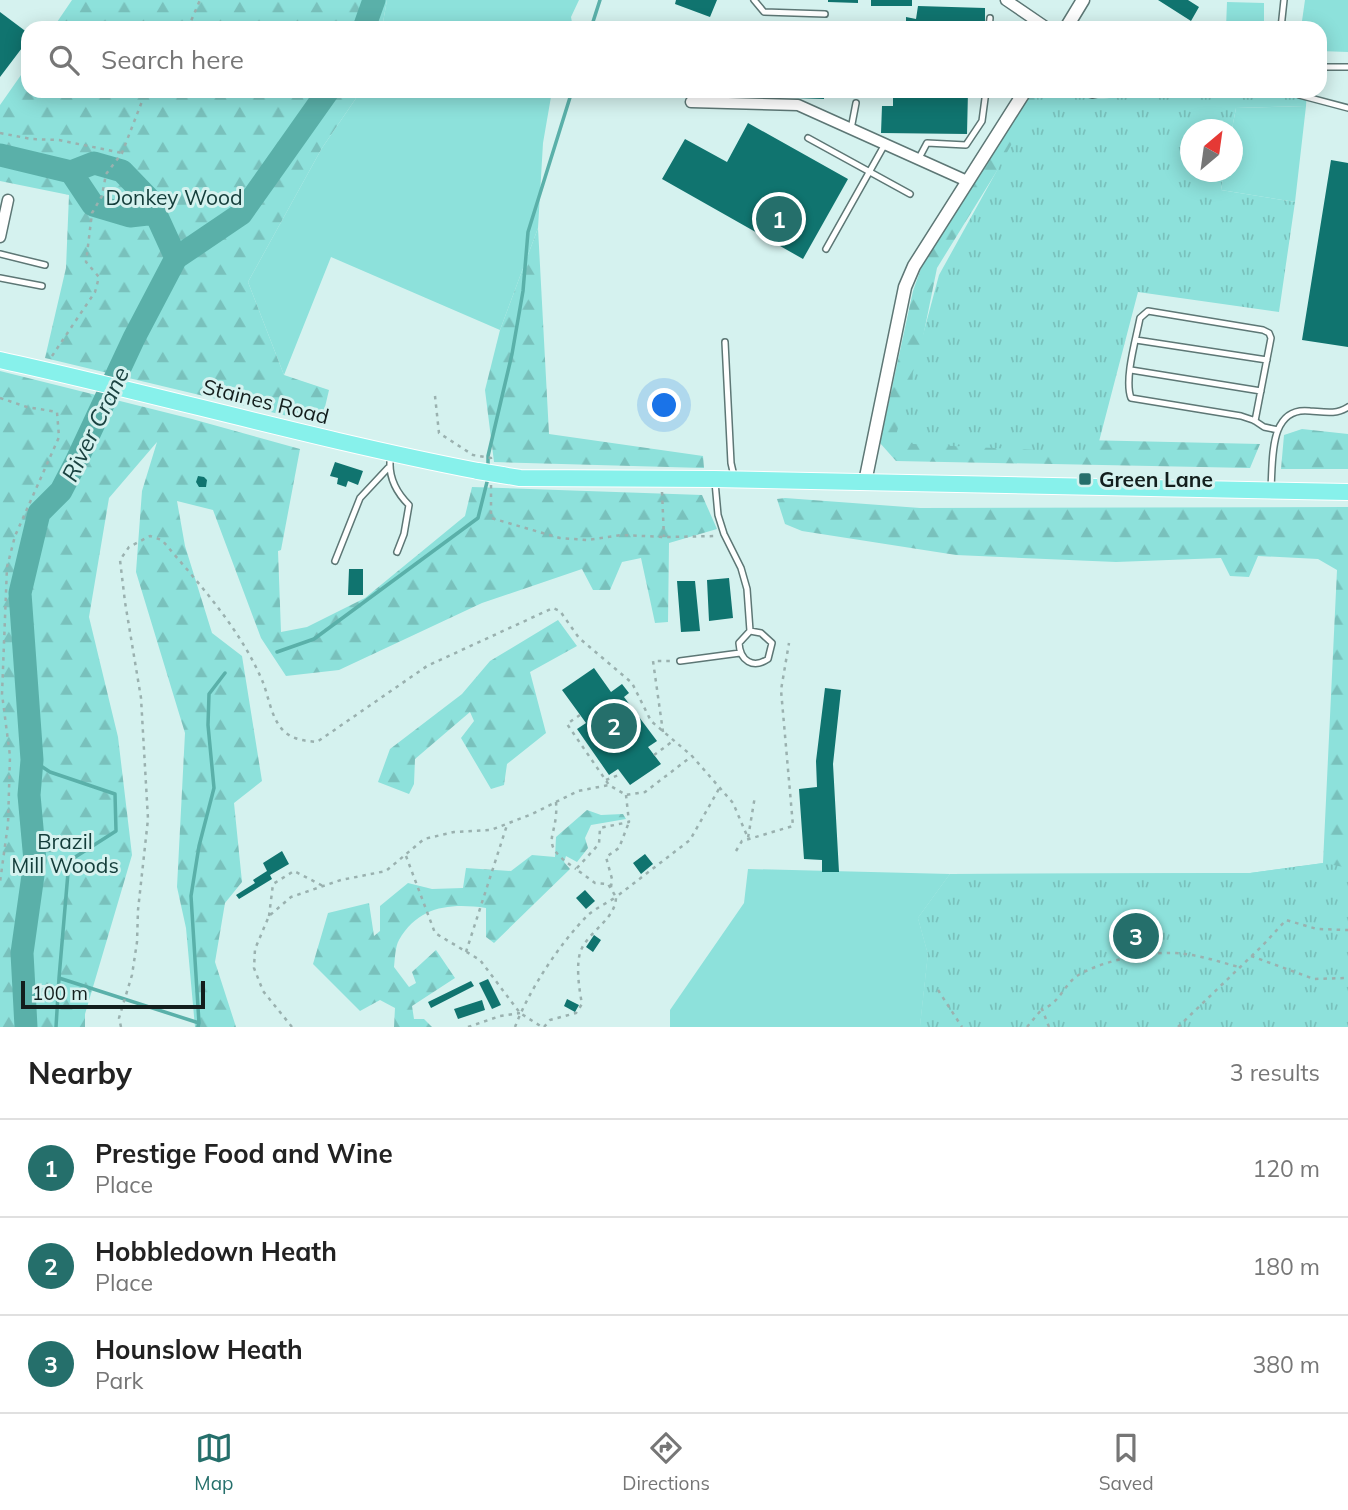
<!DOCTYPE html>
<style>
:root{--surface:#fff;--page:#f2f2f2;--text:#222;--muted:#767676;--line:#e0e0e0;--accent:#256f6b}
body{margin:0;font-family:Mulish,sans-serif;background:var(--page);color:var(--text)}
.compass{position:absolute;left:1180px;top:119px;width:63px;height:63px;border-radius:50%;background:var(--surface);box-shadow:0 4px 18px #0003;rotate:29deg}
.scale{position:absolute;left:21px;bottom:18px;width:184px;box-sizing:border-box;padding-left:7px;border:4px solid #131e1d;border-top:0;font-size:19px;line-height:24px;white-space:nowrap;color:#131e1d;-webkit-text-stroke:5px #d5f2ef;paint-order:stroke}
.you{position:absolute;left:665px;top:406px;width:24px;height:24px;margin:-18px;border:5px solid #fff;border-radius:50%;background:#1a73e8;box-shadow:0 0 0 10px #1a73e833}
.badge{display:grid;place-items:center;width:46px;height:46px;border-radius:50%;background:var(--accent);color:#fff;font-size:23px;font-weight:700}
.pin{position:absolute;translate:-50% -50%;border:4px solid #fff;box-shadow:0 2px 7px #0006}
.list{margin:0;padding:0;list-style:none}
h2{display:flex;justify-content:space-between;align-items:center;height:91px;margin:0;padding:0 28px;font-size:30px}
h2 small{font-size:23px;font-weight:400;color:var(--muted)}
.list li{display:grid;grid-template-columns:46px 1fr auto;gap:21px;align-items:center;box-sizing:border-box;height:98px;padding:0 28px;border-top:2px solid var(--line)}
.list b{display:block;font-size:26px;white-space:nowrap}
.list p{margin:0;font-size:23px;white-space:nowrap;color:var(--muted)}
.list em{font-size:23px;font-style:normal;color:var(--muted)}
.icon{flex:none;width:38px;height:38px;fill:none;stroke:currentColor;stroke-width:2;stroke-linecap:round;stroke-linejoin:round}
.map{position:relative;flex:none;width:1348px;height:1027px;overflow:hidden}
.search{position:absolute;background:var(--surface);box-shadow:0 4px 18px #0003;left:21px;right:21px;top:21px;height:77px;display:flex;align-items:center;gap:18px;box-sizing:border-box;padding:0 24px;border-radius:21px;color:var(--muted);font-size:26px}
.sheet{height:385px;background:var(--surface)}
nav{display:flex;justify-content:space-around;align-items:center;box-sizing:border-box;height:98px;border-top:2px solid var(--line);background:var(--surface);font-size:19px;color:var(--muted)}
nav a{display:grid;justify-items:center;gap:4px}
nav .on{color:var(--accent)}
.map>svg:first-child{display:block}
.grass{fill:#8de1db}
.forest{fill:url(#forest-firs)}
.park{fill:url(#park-tufts)}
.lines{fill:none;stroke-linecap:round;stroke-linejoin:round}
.stream{stroke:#5ab0a9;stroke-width:3.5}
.river{stroke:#5ab0a9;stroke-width:23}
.building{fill:#10746f}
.service-casing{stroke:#5d7775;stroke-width:8}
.minor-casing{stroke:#5d7775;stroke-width:13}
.tertiary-casing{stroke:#5d7775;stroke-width:15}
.primary-casing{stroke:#fff;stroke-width:18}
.path{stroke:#9ab1af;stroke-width:2.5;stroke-dasharray:3.5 5;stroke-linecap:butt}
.service{stroke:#fff;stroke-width:5}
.minor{stroke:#fff;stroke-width:10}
.tertiary{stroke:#fff;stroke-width:12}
.primary{stroke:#87f1eb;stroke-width:16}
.primary-bridge-casing{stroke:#fff;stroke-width:18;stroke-linecap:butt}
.primary-bridge{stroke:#87f1eb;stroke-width:16}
.poi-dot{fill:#256f6b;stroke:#d5f2ef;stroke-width:2.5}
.labels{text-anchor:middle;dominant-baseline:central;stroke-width:6;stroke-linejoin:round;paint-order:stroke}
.park-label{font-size:21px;fill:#143d3a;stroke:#d5f2ef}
.street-label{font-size:21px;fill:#131e1d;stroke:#d5f2ef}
.poi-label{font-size:21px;font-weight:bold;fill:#131e1d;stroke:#d5f2ef;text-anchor:start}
.water-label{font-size:23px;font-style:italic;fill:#1a4240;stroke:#d5f2ef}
</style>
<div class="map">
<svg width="1348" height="1027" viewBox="0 0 1348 1027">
<defs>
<pattern id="forest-firs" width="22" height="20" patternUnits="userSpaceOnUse" patternTransform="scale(1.75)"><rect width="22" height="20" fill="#8de1db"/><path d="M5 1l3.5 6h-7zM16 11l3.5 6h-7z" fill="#79c1bc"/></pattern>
<pattern id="park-tufts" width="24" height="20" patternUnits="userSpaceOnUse" patternTransform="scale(1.75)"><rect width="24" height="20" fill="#8de1db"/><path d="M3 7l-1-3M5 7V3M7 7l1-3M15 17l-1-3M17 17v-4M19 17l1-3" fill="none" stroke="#79c1bc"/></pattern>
</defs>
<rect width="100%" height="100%" fill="#d5f2ef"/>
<path class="grass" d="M387,0H579L571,17L573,28H382Z
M1305,0H1348V52L1320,51V28H1301Z
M1227,2L1264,3V28H1226Z
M361,91H552L543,143L538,228L500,330L331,257L284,375L248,282L322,148Z
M1306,106L1295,202L1221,190L1224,172H1232V129L1236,108Z
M748,869L950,874L918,918L928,954L920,1027H670V1010L744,903Z"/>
<path class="forest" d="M72,0H387L382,28H53Z
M28,65V91H361L322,148L248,282L284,375L329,390L321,424L45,358L66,268L69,195L0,181V105Z
M1033,91H1089L1095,112L1040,101L937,268L903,436L1260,444L1250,468L896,461L880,443L913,291L925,257L944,224Z
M538,228L549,434L703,456L704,468L494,462L485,390L500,330Z
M0,371L192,419L300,449L281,550L278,551L281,632L307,627L365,598L465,516L472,487L702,495L717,529L669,543L668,622L655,623L641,558L622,562L610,590H593L582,569L482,603L339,670L286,676L261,638L213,510L177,501L185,546L212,633L242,656L262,781L234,803L242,882L225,903L215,962L236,1027H195L186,928L177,887L185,733L136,572L142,491L157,442L109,498L89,617L118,737L132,855L85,1014V1027H0Z
M1302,429L1348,434V469H1281L1284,435Z
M785,498L920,508L1348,507V1027H920L928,954L918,918L950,874L1250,873L1323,863L1337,570L1318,559L1258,556L1249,577L1230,576L1221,558L1116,562L956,555L802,531L785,524L777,499Z
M558,620L577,646L530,672L546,733L507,764L504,785L491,789L461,738L474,721L470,712L415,759L414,784L409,794L378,782L390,749L462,694L490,661Z
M587,810L601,815L623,814L626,819L591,825L585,838L588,848L577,862L566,856L564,862L570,869L494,943L486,937V908C450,903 419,906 399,940C395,947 395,959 394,967L409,987L416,983L412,972L436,950L455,978L412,1006L414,1019H424L432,1027H394L395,1008L380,1000L360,1011L313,964L328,913L369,903L374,936L380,931V906L408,883L432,889L463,888L466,868L511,871L532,855L555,857L556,837Z"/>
<path class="park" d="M1041,91C1077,91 1095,108 1132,91H1307L1306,106L1236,108L1232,129L1190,130V172H1224L1221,190L1295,202L1279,312L1138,292L1096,453L894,443L939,275Z
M1324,863L1348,868V1027H920L928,954L918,918L950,874L1250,873Z"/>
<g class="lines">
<path class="stream" d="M591,28L600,0
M488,467V456L512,354L523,291L528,232L572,91
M277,652L314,639L478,518L488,478
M32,760L50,772L115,794L116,831L69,861L59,978L199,1023L198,1027
M199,1023L191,896L199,846L214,788L208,725L209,694L225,673
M56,1027L59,978"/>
<path class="river" d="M364,28L374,0
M0,155L71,172L94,163L122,171L149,199L176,258
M71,172L93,205L130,216L156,213
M26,1027L22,953L35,861L29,795L32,760L20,593L39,513L61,491L76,462L134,338L176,258L241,214L328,91"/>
</g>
<path class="building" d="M676,0H717L710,17L675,4Z
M828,0H858V3L828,2Z
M871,0H912V6H871Z
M1158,0H1188L1199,7L1191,21Z
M918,6L985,8V28H906V17L916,19Z
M0,12L28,33V40L0,77Z
M738,23L813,26V28H738Z
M736,91H824V99L736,96Z
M893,91H968L967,134L881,133L882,106H893Z
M748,123L848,179L803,259L662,179L685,139L727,162Z
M1331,160L1348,163V347L1302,340Z
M335,462L363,471L358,485L348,481L346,487L337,484L338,478L330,476Z
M198,476L204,477L207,480L206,487H199L196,482Z
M349,569H363V595H348Z
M729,578L733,618L709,621L707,580Z
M677,581H695L700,631L681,632Z
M594,668L611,692L622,684L629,693L624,697L657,741L648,747L661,764L630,785L618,769L609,775L577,729L586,723L562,690Z
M825,688L841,690L833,764L839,872H822V860L804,859L799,789L817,787L816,761Z
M282,851L289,864L270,875L272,879L239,899L236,895L255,883L253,880L267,871L263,863Z
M645,854L653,864L641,874L633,863Z
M585,890L595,901L586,909L576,898Z
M594,935L601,940L593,952L586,947Z
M488,979L501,1005L492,1009L479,983Z
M471,981L474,986L431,1008L428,1002Z
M567,999L579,1005L575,1012L564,1006Z
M482,1000L485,1010L458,1019L454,1009Z"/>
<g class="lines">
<defs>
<path id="service" d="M754,0L764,12L825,14
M989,28L990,18
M1281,28L1284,0
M1320,67H1348
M1077,91L1092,95L1112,91
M1293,91L1299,95L1348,108
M851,129L856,103
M808,138L910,194
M919,158L927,143L966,145L982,121L986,91
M826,249L885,144
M0,254L45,265
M0,278L42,286
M1136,340L1267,360
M725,342L731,463L734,476
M1131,370L1261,391
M1255,421L1271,338L1269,333L1263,330L1148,311L1140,318C1136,339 1124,379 1131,398L1241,416L1253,420L1255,421L1264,427L1278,430
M391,454C387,474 395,491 409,505L404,534L397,552
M715,482L718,515L724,534L741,568L747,589L750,631L761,633L772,643L768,659C753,669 740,661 739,643L750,631
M1271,488C1273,458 1269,406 1310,411C1324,412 1336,415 1348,407
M335,561L360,498L388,468
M680,661L740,653"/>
<path id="minor" d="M1006,0L1047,28
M691,102L798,105L967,181
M0,237L8,200"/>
<path id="tertiary" d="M1066,28L1083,0
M865,482L905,287L914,266L1025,91"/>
<path id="primary" d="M0,360C160,395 317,440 478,471
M502,475L520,478L714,479L1348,492"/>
</defs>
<use href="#service" class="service-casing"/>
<use href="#minor" class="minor-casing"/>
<use href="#tertiary" class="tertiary-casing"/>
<use href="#primary" class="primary-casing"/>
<path class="path" d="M188,28L200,0
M0,133L31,139L59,140L122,153
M52,356L95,292L99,277L86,262L92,213L102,196L106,174L122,153L146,91
M435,396L439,433L473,455L491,458V460
M0,398L27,407L57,412L59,437L15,536L7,567L2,694L10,756L8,824L0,882
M491,485V518L560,538L587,540L622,535L664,537L718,536
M662,492L664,537
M580,715L567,724L609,785L626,795L645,792L692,756
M663,732L653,661H673
M654,755L673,741
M606,780L621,774
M556,802C559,840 535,841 576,869
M736,851L742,841L793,826L781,690L789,643
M406,856L435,933L480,960L520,1013L542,1027
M611,887L612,879L606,857L619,848L629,822
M269,916L273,884L294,871L323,886
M466,952L507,825
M1251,956L1314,979L1348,978
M938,990L962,1027
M121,1027L119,1018L132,975L137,942L138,910L148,819L141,698L125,602L120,560L129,547L150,536L162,540C199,584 239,627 262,680C269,696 271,721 286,733C295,740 306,741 317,742L427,666L553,608L560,611L579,638L632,683L651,721L692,756L733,803L748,838L755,796
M292,1027L263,991L254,968L255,949L269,916L291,897L341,880L386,871L424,839L454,832L491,830L532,814L578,791L609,785
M468,1027L500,1016L520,1013
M515,1027C529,990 560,943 588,915C596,908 607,903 616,897L608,884L595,883L576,869L599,844L600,828L629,822L626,795
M544,1027L550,1020L576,1013L582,1004C579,989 575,961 582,948C591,930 616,918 616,897L690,840L720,787
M1027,1027L1042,1009
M1049,1027L1042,1009C1059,1004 1064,985 1077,976C1098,962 1145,952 1170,953C1194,953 1216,961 1239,967
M1178,1027L1263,945L1286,920L1317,929L1348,930"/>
<use href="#service" class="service"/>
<use href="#minor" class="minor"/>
<use href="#tertiary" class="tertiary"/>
<use href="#primary" class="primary"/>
<defs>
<path id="primary-bridge" d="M478,471L502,475"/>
</defs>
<use href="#primary-bridge" class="primary-bridge-casing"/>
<use href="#primary-bridge" class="primary-bridge"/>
</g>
<rect class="poi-dot" x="1078" y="472" width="14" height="14" rx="3.5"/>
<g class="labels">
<g class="park-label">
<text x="174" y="197">Donkey Wood</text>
<text x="65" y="841">Brazil<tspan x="65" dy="24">Mill Woods</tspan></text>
</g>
<g class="street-label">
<text transform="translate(266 401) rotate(14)">Staines Road</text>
</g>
<g class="poi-label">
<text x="1099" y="479">Green Lane</text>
</g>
<g class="water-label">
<text transform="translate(95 424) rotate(-64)">River Crane</text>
</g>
</g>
</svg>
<svg class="compass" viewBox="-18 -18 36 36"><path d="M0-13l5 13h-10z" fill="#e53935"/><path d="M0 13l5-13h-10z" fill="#767676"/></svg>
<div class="scale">100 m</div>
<div class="you"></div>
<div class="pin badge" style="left:779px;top:219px">1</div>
<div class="pin badge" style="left:614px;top:726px">2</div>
<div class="pin badge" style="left:1136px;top:936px">3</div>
<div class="search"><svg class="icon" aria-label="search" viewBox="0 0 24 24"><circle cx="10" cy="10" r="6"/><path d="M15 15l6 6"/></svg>Search here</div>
</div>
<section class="sheet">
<h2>Nearby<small>3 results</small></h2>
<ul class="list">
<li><span class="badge">1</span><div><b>Prestige Food and Wine</b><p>Place</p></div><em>120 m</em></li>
<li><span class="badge">2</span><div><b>Hobbledown Heath</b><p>Place</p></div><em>180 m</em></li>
<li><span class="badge">3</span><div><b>Hounslow Heath</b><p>Park</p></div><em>380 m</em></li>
</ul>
</section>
<nav>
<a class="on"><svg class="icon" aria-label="map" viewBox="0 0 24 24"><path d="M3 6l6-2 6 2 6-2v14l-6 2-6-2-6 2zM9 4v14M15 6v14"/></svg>Map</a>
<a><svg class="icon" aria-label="directions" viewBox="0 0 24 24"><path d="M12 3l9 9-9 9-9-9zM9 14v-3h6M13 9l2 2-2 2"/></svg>Directions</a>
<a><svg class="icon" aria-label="saved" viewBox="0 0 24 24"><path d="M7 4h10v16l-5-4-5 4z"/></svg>Saved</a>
</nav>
